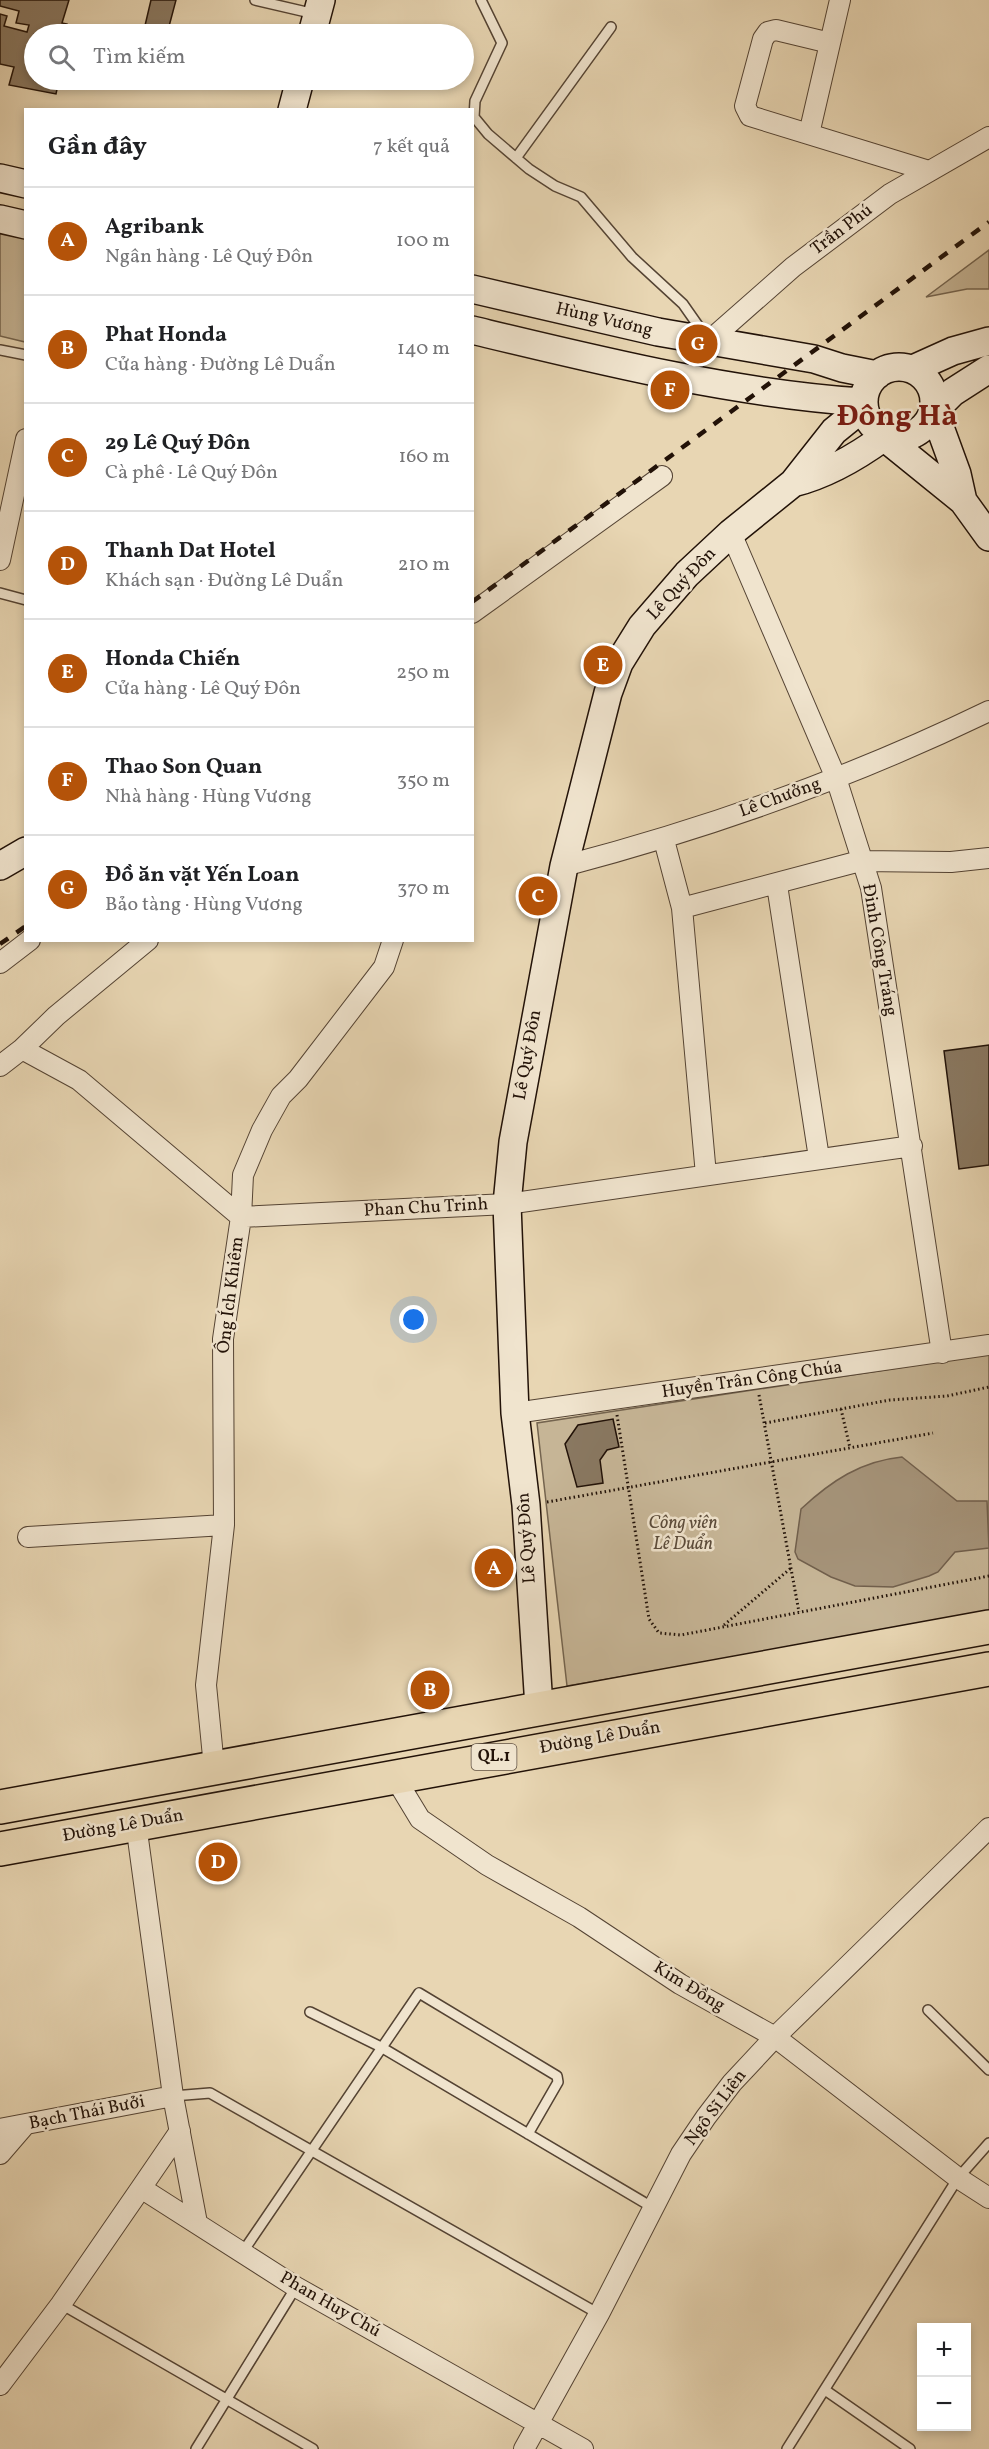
<!DOCTYPE html>
<html lang="vi">
<meta charset="utf-8">
<style>
:root{--surface:#fff;--page:#f2f2f2;--text:#202124;--muted:#757577;--line:#e0e0e0;--accent:#b45309}
body{margin:0;font-family:Vollkorn,serif;background:var(--page);color:var(--text)}
.controls{position:absolute;right:18px;bottom:18px;display:grid;overflow:hidden;border-radius:0px;box-shadow:0 3px 9px #0003}
.controls button{width:54px;height:54px;display:grid;place-items:center;padding:0;border:0;border-bottom:2px solid var(--line);background:var(--surface);color:var(--text);font:30px sans-serif}
.you{position:absolute;left:414px;top:1320px;width:21px;height:21px;margin:-15px;border:4px solid #fff;border-radius:50%;background:#1a73e8;box-shadow:0 0 0 9px #1a73e833}
.badge{display:grid;place-items:center;width:39px;height:39px;border-radius:50%;background:var(--accent);color:#fff;font-size:20px;font-weight:700}
.pin{position:absolute;translate:-50% -50%;border:3px solid #fff;box-shadow:0 2px 6px #0006}
.list{margin:0;padding:0;list-style:none}
h2{display:flex;justify-content:space-between;align-items:center;height:78px;margin:0;padding:0 24px;font-size:26px}
h2 small{font-size:20px;font-weight:400;color:var(--muted)}
.list li{display:grid;grid-template-columns:39px 1fr auto;gap:18px;align-items:center;box-sizing:border-box;height:108px;padding:0 24px;border-top:2px solid var(--line)}
.list b{display:block;font-size:22px;white-space:nowrap}
.list p{margin:0;font-size:20px;white-space:nowrap;color:var(--muted)}
.list em{font-size:20px;font-style:normal;color:var(--muted)}
.icon{flex:none;width:33px;height:33px;fill:none;stroke:currentColor;stroke-width:2;stroke-linecap:round;stroke-linejoin:round}
.map{position:relative;flex:none;width:989px;height:2449px;overflow:hidden}
.search{position:absolute;background:var(--surface);box-shadow:0 3px 9px #0003;left:24px;top:24px;width:450px;height:66px;display:flex;align-items:center;gap:15px;box-sizing:border-box;padding:0 21px;border-radius:33px;color:var(--muted);font-size:22px}
.panel{position:absolute;background:var(--surface);box-shadow:0 3px 9px #0003;left:24px;top:108px;width:450px;height:834px;border-radius:0px}
.map>svg:first-child{display:block}
.green{fill:#c6b596;stroke:#74644f;stroke-width:1.5}
.water{fill:#a59379;stroke:#715f4c;stroke-width:1.5}
.building{fill:#897861;stroke:#221208;stroke-width:1.5}
.lines{fill:none;stroke-linecap:round;stroke-linejoin:round}
.lane-casing{stroke:#544333;stroke-width:12}
.street-casing{stroke:#544333;stroke-width:22}
.secondary-casing{stroke:#221208;stroke-width:30}
.highway-casing{stroke:#221208;stroke-width:36}
.path{stroke:#221208;stroke-width:3;stroke-dasharray:1.5 3;stroke-linecap:butt}
.lane{stroke:#f0e4ce;stroke-width:9}
.street{stroke:#f0e4ce;stroke-width:20}
.secondary{stroke:#f0e4ce;stroke-width:27}
.highway{stroke:#e8d6b3;stroke-width:33}
.rail{stroke:#221208;stroke-width:4.5;stroke-dasharray:10 10;stroke-linecap:butt}
.labels{text-anchor:middle;dominant-baseline:central;stroke-width:5;stroke-linejoin:round;paint-order:stroke}
.shield{fill:#f0e4ce;stroke:#605143;stroke-width:1.5}
.shield-label{font-size:16px;font-weight:bold;fill:#221208}
.street-label{font-size:18px;fill:#221208;stroke:#f0e4ce}
.park-label{font-size:18px;font-style:italic;fill:#5b4b3a;stroke:#f0e4ce}
.town-label{font-size:30px;font-weight:bold;fill:#7a1f14;stroke:#f0e4ce}
</style>
<div class="map">
<svg width="989" height="2449" viewBox="0 0 989 2449">
<rect width="100%" height="100%" fill="#e8d6b3"/>
<filter id="stains"><feTurbulence type="fractalNoise" baseFrequency=".00333" numOctaves="4"/><feColorMatrix values="0 0 0 0 .2 0 0 0 0 .09 0 0 0 0 .02 0 0 0 .5 -.17"/></filter>
<radialGradient id="worn" r=".72"><stop offset=".6" stop-color="#630" stop-opacity="0"/><stop offset="1" stop-color="#630" stop-opacity=".3"/></radialGradient>
<path class="green" d="M0,224L25,230V342L0,336Z
M989,250V289H967L926,297Z
M989,1354V1614L567,1686L537,1423Z"/>
<path class="water" d="M902,1457L957,1501H987L989,1548L955,1552L938,1572L929,1576L893,1587L855,1586L831,1577L798,1559L795,1552L801,1509C831,1481 861,1461 902,1457Z"/>
<path class="building" d="M0,0H69L62,23L67,24L64,34H34V80H59L56,94L9,85L14,67L0,64V14L7,16L4,26L27,32L29,25L16,23L19,11L0,6Z
M151,0H176L167,34H143Z
M69,80H112L110,89Z
M130,80H155L153,89L129,83Z
M989,1045V1165L959,1169L944,1051Z
M613,1419L619,1447L607,1450L600,1460L603,1483L577,1487L565,1444L578,1425Z"/>
<g class="lines">
<defs>
<path id="lane" d="M255,0L315,14
M481,0L502,43L475,101L474,117L488,134L529,169L555,186L581,197L632,257L683,304L704,334
M516,158L611,27
M0,350L26,355
M0,593L26,600
M928,2010L989,2070
M310,2012L381,2047L652,2207
M173,2096L210,2093L599,2314
M242,2253L419,1993L557,2076L558,2082L528,2134
M61,2304L313,2449
M825,2390L910,2449
M196,2449L296,2287
M787,2449L958,2178L989,2143"/>
<path id="street" d="M830,43L776,30L768,32L763,39L745,106L750,116L929,171
M809,134L840,0
M709,341L793,267L890,194L989,137
M731,533L836,778L871,888L942,1353
M0,560L26,439
M472,613L662,476
M664,840L682,908L706,1175
M564,866C709,828 853,777 989,711
M777,885L819,1158
M682,908L860,861L951,862L989,858
M0,963L30,940
M22,1049L56,1016L148,940
M0,1066L22,1049L79,1080L241,1217L507,1204L912,1146
M515,1413L989,1345
M28,1537L224,1525
M214,1767L206,1685L224,1525L223,1339L241,1217L243,1175L262,1130L281,1096L298,1079L384,967L393,940
M394,1776L420,1819L487,1865L579,1917L680,1984L775,2037L958,2178L989,2198
M136,1824L173,2096L197,2223
M0,2129L173,2096
M180,2131L141,2188L296,2287L583,2449
M0,2154L25,2125
M0,2385L61,2304L141,2188
M524,2449L599,2314L681,2154L706,2117L732,2083L775,2037L989,1828"/>
<path id="secondary" d="M312,34L321,0
M292,110L300,80
M0,178L26,184
M0,219L26,225
M472,289L658,332L814,359L842,368L877,375
M472,330C601,361 730,393 862,402L855,414L834,431L793,483L731,533L687,574L642,626L619,663L608,693L564,866L513,1142L507,1204L515,1413L526,1505L539,1707
M864 402a35 35 0 1 1 70 0a35 35 0 1 1-70 0Z
M913,369L953,351L989,341
M793,483C825,475 858,456 884,437L963,501L989,537
M963,501L957,474L934,411L953,392L989,369
M0,866L26,851"/>
<path id="highway" d="M0,1807L989,1627
M0,1849L989,1669"/>
</defs>
<use href="#lane" class="lane-casing"/>
<use href="#street" class="street-casing"/>
<use href="#secondary" class="secondary-casing"/>
<use href="#highway" class="highway-casing"/>
<path class="path" d="M759,1395L799,1612
M841,1409L850,1448
M617,1415L649,1619L659,1633L681,1635L989,1576
M765,1423L890,1400L947,1396L989,1387
M547,1502L933,1433
M724,1625L791,1568"/>
<use href="#lane" class="lane"/>
<use href="#street" class="street"/>
<use href="#secondary" class="secondary"/>
<use href="#highway" class="highway"/>
<path class="rail" d="M472,602L989,222
M0,944L26,926"/>
</g>
<g class="labels">
<rect class="shield" x="471.5" y="1744" width="45" height="26" rx="4.5"/>
<g class="shield-label">
<text x="494" y="1757">QL.1</text>
</g>
<g class="street-label">
<text transform="translate(842 230) rotate(-37)">Trần Phú</text>
<text transform="translate(604 320) rotate(13)">Hùng Vương</text>
<text transform="translate(682 584) rotate(-47)">Lê Quý Đôn</text>
<text transform="translate(780 798) rotate(-20)">Lê Chưởng</text>
<text transform="translate(879 950) rotate(80)">Đinh Công Tráng</text>
<text transform="translate(528 1055) rotate(-80)">Lê Quý Đôn</text>
<text transform="translate(426 1208) rotate(-3)">Phan Chu Trinh</text>
<text transform="translate(231 1295) rotate(-83)">Ông Ích Khiêm</text>
<text transform="translate(752 1380) rotate(-8)">Huyền Trân Công Chúa</text>
<text transform="translate(527 1538) rotate(-94)">Lê Quý Đôn</text>
<text transform="translate(600 1738) rotate(-10)">Đường Lê Duẩn</text>
<text transform="translate(123 1826) rotate(-10)">Đường Lê Duẩn</text>
<text transform="translate(689 1987) rotate(31)">Kim Đồng</text>
<text transform="translate(716 2108) rotate(-53)">Ngô Sĩ Liên</text>
<text transform="translate(87 2113) rotate(-11)">Bạch Thái Bưởi</text>
<text transform="translate(330 2305) rotate(30)">Phan Huy Chú</text>
</g>
<g class="park-label">
<text x="683" y="1523">Công viên<tspan x="683" dy="21">Lê Duẩn</tspan></text>
</g>
<g class="town-label">
<text x="897" y="417">Đông Hà</text>
</g>
</g>
<rect width="100%" height="100%" filter="url(#stains)"/>
<rect width="100%" height="100%" fill="url(#worn)"/>
</svg>
<div class="controls">
<button>+</button>
<button>−</button>
</div>
<div class="you"></div>
<div class="pin badge" style="left:494px;top:1568px">A</div>
<div class="pin badge" style="left:430px;top:1690px">B</div>
<div class="pin badge" style="left:538px;top:896px">C</div>
<div class="pin badge" style="left:218px;top:1862px">D</div>
<div class="pin badge" style="left:603px;top:665px">E</div>
<div class="pin badge" style="left:670px;top:390px">F</div>
<div class="pin badge" style="left:698px;top:344px">G</div>
<div class="search"><svg class="icon" aria-label="search" viewBox="0 0 24 24"><circle cx="10" cy="10" r="6"/><path d="M15 15l6 6"/></svg>Tìm kiếm</div>
<section class="panel">
<h2>Gần đây<small>7 kết quả</small></h2>
<ul class="list">
<li><span class="badge">A</span><div><b>Agribank</b><p>Ngân hàng · Lê Quý Đôn</p></div><em>100 m</em></li>
<li><span class="badge">B</span><div><b>Phat Honda</b><p>Cửa hàng · Đường Lê Duẩn</p></div><em>140 m</em></li>
<li><span class="badge">C</span><div><b>29 Lê Quý Đôn</b><p>Cà phê · Lê Quý Đôn</p></div><em>160 m</em></li>
<li><span class="badge">D</span><div><b>Thanh Dat Hotel</b><p>Khách sạn · Đường Lê Duẩn</p></div><em>210 m</em></li>
<li><span class="badge">E</span><div><b>Honda Chiến</b><p>Cửa hàng · Lê Quý Đôn</p></div><em>250 m</em></li>
<li><span class="badge">F</span><div><b>Thao Son Quan</b><p>Nhà hàng · Hùng Vương</p></div><em>350 m</em></li>
<li><span class="badge">G</span><div><b>Đồ ăn vặt Yến Loan</b><p>Bảo tàng · Hùng Vương</p></div><em>370 m</em></li>
</ul>
</section>
</div>
